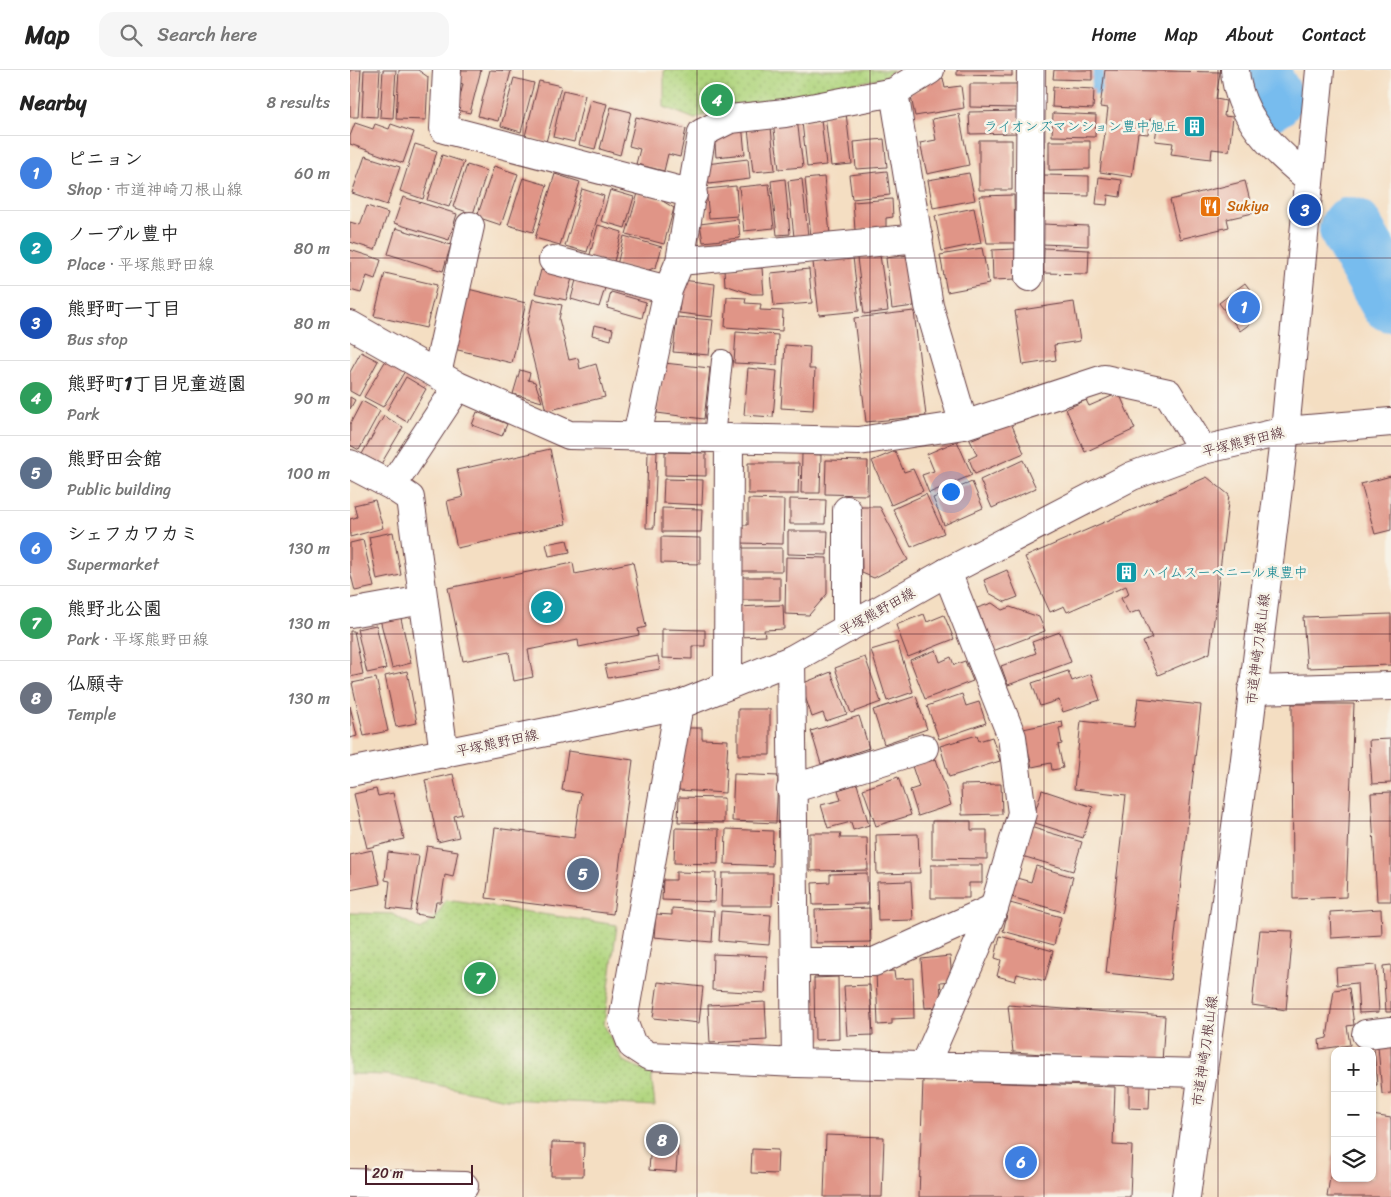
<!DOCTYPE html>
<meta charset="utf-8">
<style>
:root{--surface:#fff;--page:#f6f6f6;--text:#222;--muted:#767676;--line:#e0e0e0;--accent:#1a73e8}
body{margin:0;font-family:Sriracha,"Klee One",sans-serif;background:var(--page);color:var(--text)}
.controls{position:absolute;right:15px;bottom:15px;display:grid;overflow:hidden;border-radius:10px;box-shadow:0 1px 4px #0004}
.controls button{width:45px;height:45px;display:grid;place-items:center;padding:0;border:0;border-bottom:1px solid var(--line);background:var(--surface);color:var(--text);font:25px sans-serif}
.scale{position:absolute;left:15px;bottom:12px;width:108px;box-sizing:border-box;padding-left:5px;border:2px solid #4a1f2b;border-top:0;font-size:14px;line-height:18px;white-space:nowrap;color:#4a1f2b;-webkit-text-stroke:4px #f7f3e8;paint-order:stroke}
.you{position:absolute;left:600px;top:421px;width:18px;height:18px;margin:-12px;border:4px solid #fff;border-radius:50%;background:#1a73e8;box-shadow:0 0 0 8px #1a73e833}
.badge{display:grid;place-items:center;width:32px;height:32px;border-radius:50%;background:var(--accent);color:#fff;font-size:16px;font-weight:700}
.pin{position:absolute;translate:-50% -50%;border:2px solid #fff;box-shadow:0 1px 5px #0006}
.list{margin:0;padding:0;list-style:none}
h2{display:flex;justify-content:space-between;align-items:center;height:65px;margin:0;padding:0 20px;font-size:21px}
h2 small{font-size:16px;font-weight:400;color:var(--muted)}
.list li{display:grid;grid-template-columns:32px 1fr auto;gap:15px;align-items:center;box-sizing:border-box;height:75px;padding:0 20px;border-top:1px solid var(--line)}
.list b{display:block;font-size:19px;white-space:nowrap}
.list p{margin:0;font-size:16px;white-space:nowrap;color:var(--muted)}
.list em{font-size:16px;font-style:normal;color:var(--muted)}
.icon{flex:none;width:28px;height:28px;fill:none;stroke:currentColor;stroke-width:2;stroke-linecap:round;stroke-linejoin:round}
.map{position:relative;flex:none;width:1041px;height:1127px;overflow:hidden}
header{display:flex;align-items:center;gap:30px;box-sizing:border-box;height:70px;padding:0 25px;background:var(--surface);border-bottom:1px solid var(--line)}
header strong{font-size:24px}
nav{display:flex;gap:28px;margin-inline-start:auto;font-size:18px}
.search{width:350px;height:45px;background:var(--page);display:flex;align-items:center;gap:12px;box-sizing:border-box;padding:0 18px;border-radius:15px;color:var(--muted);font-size:19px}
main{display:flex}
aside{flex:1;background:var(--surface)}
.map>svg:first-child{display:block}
.park{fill:url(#park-dots);stroke:#7d7a54}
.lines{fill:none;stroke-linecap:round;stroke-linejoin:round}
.stream{stroke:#77bcee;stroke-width:11}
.river{stroke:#77bcee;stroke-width:64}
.building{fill:#e09587}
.service-casing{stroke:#643c42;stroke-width:22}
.minor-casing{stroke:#643c42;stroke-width:30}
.tertiary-casing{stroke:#643c42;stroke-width:30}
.service{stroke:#fff;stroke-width:20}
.minor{stroke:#fff;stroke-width:28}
.tertiary{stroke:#fff;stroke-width:28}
.grid{fill:none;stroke:#4a1f2b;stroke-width:1;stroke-opacity:0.55}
.labels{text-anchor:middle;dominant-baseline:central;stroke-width:5;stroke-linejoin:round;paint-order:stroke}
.culture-label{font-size:14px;fill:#0d838f;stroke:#f7f3e8;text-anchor:end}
.food-label{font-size:14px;fill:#c56008;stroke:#f7f3e8;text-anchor:start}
.street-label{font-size:14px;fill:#4a1f2b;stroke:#f7f3e8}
</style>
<header>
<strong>Map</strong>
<div class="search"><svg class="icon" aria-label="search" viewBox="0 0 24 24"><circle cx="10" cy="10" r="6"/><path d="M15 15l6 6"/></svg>Search here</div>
<nav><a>Home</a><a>Map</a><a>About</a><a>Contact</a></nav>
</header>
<main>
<aside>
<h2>Nearby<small>8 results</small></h2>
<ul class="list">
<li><span class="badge" style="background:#3f7fe0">1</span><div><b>ピニョン</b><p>Shop · 市道神崎刀根山線</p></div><em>60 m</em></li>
<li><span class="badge" style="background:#0f9aa8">2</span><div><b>ノーブル豊中</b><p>Place · 平塚熊野田線</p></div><em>80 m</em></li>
<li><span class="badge" style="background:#1a4fb4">3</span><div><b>熊野町一丁目</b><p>Bus stop</p></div><em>80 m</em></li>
<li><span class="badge" style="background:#2e9e5b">4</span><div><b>熊野町1丁目児童遊園</b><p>Park</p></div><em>90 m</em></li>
<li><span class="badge" style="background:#5c6f8a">5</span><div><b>熊野田会館</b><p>Public building</p></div><em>100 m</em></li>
<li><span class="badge" style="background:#3f7fe0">6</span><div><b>シェフカワカミ</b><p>Supermarket</p></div><em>130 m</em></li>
<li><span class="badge" style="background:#2e9e5b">7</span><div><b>熊野北公園</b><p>Park · 平塚熊野田線</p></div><em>130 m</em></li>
<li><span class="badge" style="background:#6b7280">8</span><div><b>仏願寺</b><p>Temple</p></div><em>130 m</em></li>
</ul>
</aside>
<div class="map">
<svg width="1041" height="1127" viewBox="0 0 1041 1127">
<defs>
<pattern id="park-dots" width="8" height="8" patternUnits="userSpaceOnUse" patternTransform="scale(1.25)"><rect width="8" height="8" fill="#b0d57e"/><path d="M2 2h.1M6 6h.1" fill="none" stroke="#99b66d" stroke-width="1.8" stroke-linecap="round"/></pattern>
</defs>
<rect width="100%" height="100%" fill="#f7f3e8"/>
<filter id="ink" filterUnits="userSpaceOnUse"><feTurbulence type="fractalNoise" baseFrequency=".02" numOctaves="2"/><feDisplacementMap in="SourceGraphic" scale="10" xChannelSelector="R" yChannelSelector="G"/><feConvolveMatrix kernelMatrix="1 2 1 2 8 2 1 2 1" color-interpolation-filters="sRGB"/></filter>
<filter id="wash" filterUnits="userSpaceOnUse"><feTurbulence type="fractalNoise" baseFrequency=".0096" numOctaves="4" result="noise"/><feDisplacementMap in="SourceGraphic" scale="20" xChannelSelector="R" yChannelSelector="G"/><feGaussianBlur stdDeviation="1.12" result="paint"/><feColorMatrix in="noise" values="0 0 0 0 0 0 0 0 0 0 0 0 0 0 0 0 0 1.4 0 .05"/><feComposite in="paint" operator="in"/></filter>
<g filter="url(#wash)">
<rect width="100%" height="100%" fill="#f4dec2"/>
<path class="park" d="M314,0H544L533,8L368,39L345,49L314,37Z
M96,830L267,855L254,955L273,991L301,1003L305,1036L156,1029L38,1005L0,1004V843L42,844L71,860L87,846Z"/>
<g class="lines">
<path class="stream" d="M746,20L749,0"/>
<path class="river" d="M910,0L912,12L921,28
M1001,159L1041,230"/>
</g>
<g id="blocks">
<path class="building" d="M0,0H11L8,47H0Z
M14,0H30L27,47L12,46Z
M33,0H46L43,48L30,47Z
M49,0H68L78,7L76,50L46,49Z
M110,0H131L120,43L107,40L113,14L107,12Z
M140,0L161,1L148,51L128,46Z
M607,0H662V6L607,5Z
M704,0H742V10L703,9Z
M755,0L870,2L866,29L876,31L874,46L883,47L879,81L862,79L861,89L821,84L823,73L805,71L808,50L800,49L798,64L788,63L782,107L750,102L758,38L750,37Z
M164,8L184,13L171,62L151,56Z
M593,8L595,18L611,16L614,38L565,46L560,22L577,19L576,11Z
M189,11L211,16L196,72L175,66Z
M620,14H667V38L620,37Z
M703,17L744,19L743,39L702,37Z
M213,20L235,25L224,72L203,67Z
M240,30L257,34L245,79L229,75Z
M261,37L281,42L270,85L250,79Z
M669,41V63L620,64L619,42Z
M496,43L502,94L481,96L475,45Z
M703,43L746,45L745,67L702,66Z
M609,44L619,95L577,104L570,73L586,70L582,49Z
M286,47L336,59L330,87L318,84L314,101L286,94L290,79L279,76Z
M447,49L453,97L429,99L423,52Z
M471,49L476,95L457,97L452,52Z
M5,53L23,59L25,54L39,59L41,54L64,62L53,93L0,74V66Z
M392,54L395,84L366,87L364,63Z
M421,57L425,100L403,102L398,59Z
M534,69L537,97L506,99L504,72Z
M629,70H662V120H629Z
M699,71H740V99L699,100Z
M65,74L87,81L73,129L50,121Z
M92,85L114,92L99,137L77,130Z
M15,86L50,97L37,135L2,123Z
M398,89L400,109L359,114L356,94Z
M117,95L137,101L123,144L103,137Z
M144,96L168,104L151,155L127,147Z
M537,101L540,125L502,129L499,105Z
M619,103L625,130L583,138L578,110Z
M205,104L230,112L210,175L185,168Z
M694,105L739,106V126L693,125Z
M474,107L480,164L461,166L455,109Z
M749,107L772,110L770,127L758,125L757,135L746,134Z
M173,108L197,115L183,162L158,155Z
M435,109L440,164L427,165L421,111Z
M452,109L458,166L444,167L438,111Z
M895,111L903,143L877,149L879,157L830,169L820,130Z
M419,114L424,158L394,161L389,117Z
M386,116L388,146L359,148L356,119Z
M232,119L254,126L237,182L215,176Z
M260,120L284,127L275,158L251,151Z
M288,123L311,130L324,138L314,174L276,164Z
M664,125L665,173H637L629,126Z
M53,127L107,144L99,170L44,153Z
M542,129L543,147L536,148V157L505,160L503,132Z
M17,136L38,143L25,180L0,172V152L10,155Z
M624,138L631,173L592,181L585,146Z
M388,149L390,168L353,172L350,154Z
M693,154L738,156V176L692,174Z
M248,155L272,162L263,195L239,188Z
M46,158L101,175L93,201L38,184Z
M274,166L312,177L306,197L294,202L267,195Z
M632,178L639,214L597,222L590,185Z
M694,178L739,180L738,204L693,203Z
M665,179L666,209L643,210L642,180Z
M0,180L31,190L25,209L17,206L11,223L0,220Z
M530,185L538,241L514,244L507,188Z
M558,185L564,236L542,239L536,188Z
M503,187L509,241L469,245L463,192Z
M412,198L414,224H402L375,215L374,200Z
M459,199L462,233L424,236L421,203Z
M191,200L222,208L216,230L185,223Z
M35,203L87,215L76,258L24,246Z
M226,210L255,218L249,237L221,229Z
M332,210L365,214L362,247L329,243Z
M895,213L906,228L904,251L890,261L869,233Z
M118,219L176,233L162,293L104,279Z
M261,222L296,232L292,248L257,238Z
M377,227L396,228L395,233L411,234L410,240L433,241L432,261L375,257Z
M183,229L212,235L209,249L219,290L228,288L230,299L246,294L255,327L196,341L176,261Z
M724,232L730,271L704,275L706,290L673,295L665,241Z
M564,241L576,346L516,352L504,248Z
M327,247L363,250L359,285L323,282Z
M244,255L263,259L261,270L242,265Z
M386,262L428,265L427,295L384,293Z
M435,275L460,277L459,299H465L463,340L431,338Z
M11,282L28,291L9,326L0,321V302Z
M36,290L55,301L33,337L14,327Z
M314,293L360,298L354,349L307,343Z
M398,298L427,301L423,347L394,345Z
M170,300L180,303L178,310L185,312L192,332L163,324Z
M56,307L76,319L57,352L37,340Z
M769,323L785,359L735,382L716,339L736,330L739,336Z
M0,327L5,330L0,339Z
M12,331L30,341L9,380L0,375V354Z
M127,342L157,354L152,366L122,355Z
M34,346L53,357L31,394L12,384Z
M661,353L674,383L625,404L619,389L627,385L620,370Z
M607,371L622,405L579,423L572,405L584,401L577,384Z
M200,379L216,454L107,478L97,431L113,427L107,400Z
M298,381H307L304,458H296Z
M545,381L554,402L563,399L573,421L541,435L522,391Z
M315,382L356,383V406L315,405Z
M452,384L471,385L470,423H451Z
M476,390L518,391L517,425L475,424Z
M673,390L686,418L642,438L630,410Z
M398,393H449L448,424H398Z
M1041,406V460L1025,464L1011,414Z
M857,407L879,425L860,583L808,605L793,572L802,568L790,540L779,544L771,528L779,524L776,516L717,542L714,536L700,542L675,487Z
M314,409L353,410L352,435L313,433Z
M622,412L633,438L594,455L583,428Z
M576,424L594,463L561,477L543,439Z
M398,429L434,430L433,474L389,473V455H398Z
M440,429L476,430L475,454H440Z
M25,430L33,458L0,467V449L7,447L4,435Z
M511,437H530L558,490L524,508L512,503Z
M312,438L352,439L351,462H312Z
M438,461H478L477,485L438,484Z
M43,462L51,505L27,510L19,467Z
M311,467L350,468V494L311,493Z
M13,470L24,517L5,521L0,501V473Z
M217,470L220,482L199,486L196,474Z
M391,478H432V501H391Z
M436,487L477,488V524L459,545L435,544Z
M283,492L296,557L288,559L289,565L229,577L228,570L178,580L183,607L164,611L159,582L113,591L98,518L223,493L225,504Z
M657,500L668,527L655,532L639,523L634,510Z
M391,507H430V530H391Z
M642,533L652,540L660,537L689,547L695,561L643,581L627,538Z
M433,535L434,559L414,560L415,566L388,567L387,537Z
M50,544L61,593L42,598L30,549Z
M574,544L577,552L594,545L604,569L558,587L546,555Z
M1041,544V595L957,598L953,547Z
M26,555L36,599L17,603L7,559Z
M312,559L355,560V576H342V589L312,588Z
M0,561H4L13,604L0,607Z
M710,562L721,592L658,615L651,596L686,583L682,572Z
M547,572L563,622L537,631L521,580Z
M586,580L590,592L601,587L604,595L615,591L623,611L575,629L560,590Z
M308,586L310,599L258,608L255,595Z
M515,587L531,632L501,643L485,598Z
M57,601L67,653L46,657L35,606Z
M718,601L722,611L741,604L750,630L713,642L709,630L690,636L682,613Z
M481,602L497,644L476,651L473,643L462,647L451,614Z
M26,608L38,661L14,666L2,613Z
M612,624L616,636L629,632L636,653L589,669L577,636Z
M566,626L577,659L534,674L523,640Z
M788,628L851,635L820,910L756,903L776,725L724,719L731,651L784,657Z
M942,634H1004L996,827L943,829Z
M0,636L7,666L0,668Z
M388,639H420V685H388Z
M509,646L519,678L471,694L461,661Z
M712,651L713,657L709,658L712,674L708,675L713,698L702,700L701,693L682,697L673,659Z
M333,658H352V669L378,670L375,723L329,720Z
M627,665L629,671L642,667L650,691L599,707L590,676Z
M1041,669V713L1022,714L1019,670Z
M218,681L283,690L263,844L136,828L145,758L224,768L231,723L212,720Z
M586,689L601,735L568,746L560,720L569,717L562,696Z
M103,704L112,744L104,746L109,767L88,772L75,710Z
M384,704L428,706L426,753L382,751Z
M548,707L561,745L526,756L513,719Z
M507,714L519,755L503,760L501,752L478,758L471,735L491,730L488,720Z
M651,714L652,744L612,745L611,715Z
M26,719L28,726L43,723L54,769L17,778L4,724Z
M692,720L743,737L733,768L682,752Z
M1041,722V831H1027L1021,723Z
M329,727L374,728V753L328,752Z
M582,751H621V760H637V789L582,788Z
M680,757L732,772L723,801L672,786Z
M325,758L369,759L368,794L324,793Z
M376,759L423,761L422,796L375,794Z
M460,763H491L490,768H517L518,800L460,801Z
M568,764L570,803L527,804L526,765Z
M77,776L108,781L103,807L95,805L91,832H86L83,847L65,844Z
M22,780L30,814L0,820V785Z
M38,782L69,786L61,841L37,838L40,811L35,810Z
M581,795H632V813H619V828H581Z
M686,796L723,807L713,842L658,826L663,807L681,812Z
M326,802L366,803L365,832L312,830L313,810H326Z
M372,803H423L422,836H371Z
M517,803L518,834L463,835L462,813L480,812V804Z
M561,811L563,850L528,851L527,812Z
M660,833L711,847L704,875L653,861Z
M322,838L364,841L362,872L304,867L306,844L322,845Z
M520,838L521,872L466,873L465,840Z
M1031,839L1032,865L981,868L980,842Z
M371,841L421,845L419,875L369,871Z
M910,860L943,861L936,940L902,935Z
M650,866L703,881L695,911L667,904L665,911L647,906L651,890L645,888Z
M363,884L417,886L415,923L362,920Z
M600,886L602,911L590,912L592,937L575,938L571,889Z
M1026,895L1029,942L1009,943L1007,913L987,915L986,898Z
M1041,895V942H1036L1033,896Z
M544,901L545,909L563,908L564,948L542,949V954L528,955L526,902Z
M488,907L489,969L465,970L464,908Z
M308,912L353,917L349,953L303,948Z
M520,915L523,965L497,966L494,916Z
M999,918L1004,955L997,956L1000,975L970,979L969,970L977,968L984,920Z
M415,932L417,970L360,973L358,935Z
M658,935L815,946L812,992L663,982Z
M1041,975V1023L1032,1024L1028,976Z
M1024,978L1027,1015H1022V981L1002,979Z
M573,1010L765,1017L763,1075L782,1076L780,1127H569Z
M779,1013H800L799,1039L779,1038Z
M1022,1045L1041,1048V1127H977L984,1081L985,1108H1022Z
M476,1065L534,1067L532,1127H474Z
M202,1072L234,1073L233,1106H201Z
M301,1073L328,1075L326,1102L299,1100Z
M402,1079L428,1080L427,1104L401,1103Z"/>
</g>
</g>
<g filter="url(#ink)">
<use href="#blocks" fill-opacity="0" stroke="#643c42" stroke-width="1"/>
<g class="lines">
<defs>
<path id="service" d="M364,368L372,290"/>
<path id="minor" d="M97,0L94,59L343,124
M885,0C888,47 924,80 958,108
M544,22L579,236L614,355
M203,190L318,220
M330,191L569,168
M679,207L681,0
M0,255L108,316L219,365L509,371L614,355L754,309L818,323L853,380
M87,304L120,156
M287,366L318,220L330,191L352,63L380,49L435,43L544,22L580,0
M0,394L42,416L60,428L94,684
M42,416L108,316
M0,543L73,530
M497,559V440
M441,590L446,993
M378,615L379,368
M902,620L1041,616
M329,635L273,951L282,975L299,986L446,993L852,1003
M441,719L574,678
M445,892H524L644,838
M1016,964L1041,961
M575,995L644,838L672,743L662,667L597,502
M0,1113L114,1116"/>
<path id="tertiary" d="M0,702L329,635L441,590L597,502L782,406L853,380L935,361L1041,352
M836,1127L894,697L935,361L970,0"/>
</defs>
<use href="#service" class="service-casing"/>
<use href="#minor" class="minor-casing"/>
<use href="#tertiary" class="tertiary-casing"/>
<use href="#service" class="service"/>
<use href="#minor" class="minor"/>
<use href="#tertiary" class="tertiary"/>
</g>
</g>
<path class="grid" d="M173,0V1127M347,0V1127M520,0V1127M694,0V1127M868,0V1127M0,188H1041M0,376H1041M0,564H1041M0,751H1041M0,939H1041"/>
<defs>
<symbol id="building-square" viewBox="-11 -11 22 22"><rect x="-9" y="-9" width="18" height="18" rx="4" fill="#0f9aa8" stroke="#f7f3e8"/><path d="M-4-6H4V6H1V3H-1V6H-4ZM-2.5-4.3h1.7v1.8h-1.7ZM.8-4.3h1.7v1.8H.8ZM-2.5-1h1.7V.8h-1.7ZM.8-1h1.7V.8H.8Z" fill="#fff"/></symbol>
<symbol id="restaurant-square" viewBox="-11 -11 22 22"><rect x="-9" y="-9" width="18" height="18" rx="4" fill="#e8710a" stroke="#f7f3e8"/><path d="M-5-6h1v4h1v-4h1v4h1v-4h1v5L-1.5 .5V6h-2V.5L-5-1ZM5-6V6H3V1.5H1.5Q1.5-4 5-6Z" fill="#fff"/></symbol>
</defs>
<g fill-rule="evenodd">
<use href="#building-square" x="832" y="44" width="25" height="25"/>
<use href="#restaurant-square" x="848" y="124" width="25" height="25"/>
<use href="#building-square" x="764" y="490" width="25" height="25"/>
</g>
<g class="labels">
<g class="culture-label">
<text x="828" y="56">ライオンズマンション豊中旭丘</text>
<text x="792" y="502" text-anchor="start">ハイムスーベニール東豊中</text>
</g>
<g class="food-label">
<text x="877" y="136">Sukiya</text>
</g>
<g class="street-label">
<text transform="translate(893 372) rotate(-14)">平塚熊野田線</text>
<text transform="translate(527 542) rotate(-29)">平塚熊野田線</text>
<text transform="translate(908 579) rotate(-83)">市道神崎刀根山線</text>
<text transform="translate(147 673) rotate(-12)">平塚熊野田線</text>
<text transform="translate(855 981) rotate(-82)">市道神崎刀根山線</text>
</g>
</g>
</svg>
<div class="controls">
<button>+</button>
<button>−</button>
<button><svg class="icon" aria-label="layers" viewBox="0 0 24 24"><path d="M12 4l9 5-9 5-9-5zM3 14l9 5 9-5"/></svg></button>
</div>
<div class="scale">20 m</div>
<div class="you"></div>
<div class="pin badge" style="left:894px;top:237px;background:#3f7fe0">1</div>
<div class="pin badge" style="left:197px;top:537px;background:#0f9aa8">2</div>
<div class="pin badge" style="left:955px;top:140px;background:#1a4fb4">3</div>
<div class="pin badge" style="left:367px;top:30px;background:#2e9e5b">4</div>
<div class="pin badge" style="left:233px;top:804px;background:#5c6f8a">5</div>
<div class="pin badge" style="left:671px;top:1092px;background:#3f7fe0">6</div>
<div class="pin badge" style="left:130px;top:908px;background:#2e9e5b">7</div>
<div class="pin badge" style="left:312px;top:1070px;background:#6b7280">8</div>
</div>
</main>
